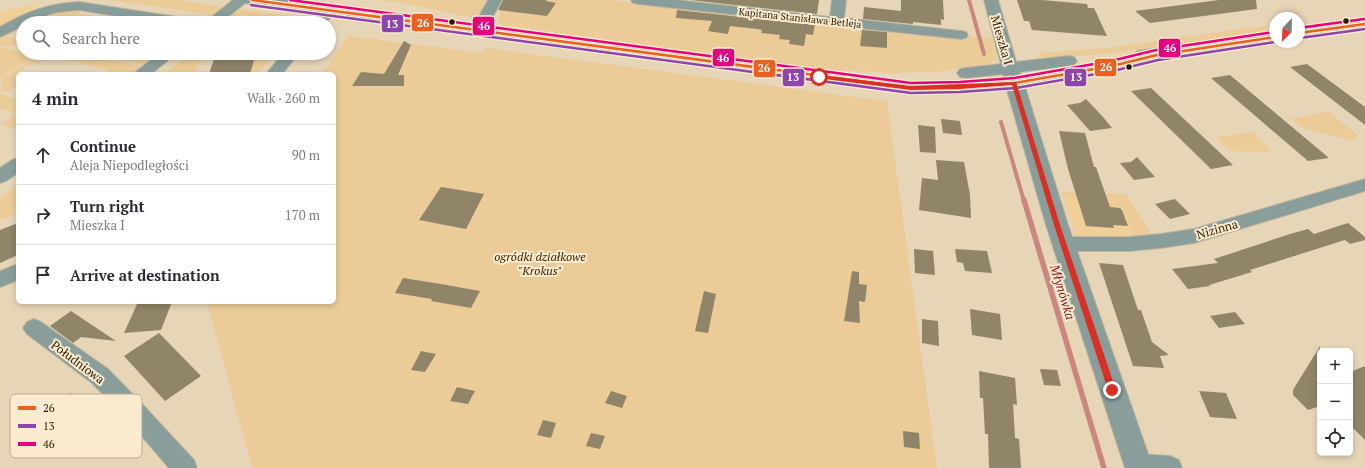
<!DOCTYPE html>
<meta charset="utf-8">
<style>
:root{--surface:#fff;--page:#f7f7f7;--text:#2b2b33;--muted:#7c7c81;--line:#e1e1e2}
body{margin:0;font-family:"PT Serif",serif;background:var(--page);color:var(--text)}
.controls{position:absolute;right:12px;bottom:12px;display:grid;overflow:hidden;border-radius:6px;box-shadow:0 2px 6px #0003}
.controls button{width:36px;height:36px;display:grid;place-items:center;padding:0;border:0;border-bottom:1px solid var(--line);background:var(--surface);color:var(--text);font:20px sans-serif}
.compass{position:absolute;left:1269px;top:12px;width:36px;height:36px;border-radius:50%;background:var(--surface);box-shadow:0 2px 6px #0003;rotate:203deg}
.stop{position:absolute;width:12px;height:12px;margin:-9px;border:3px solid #d93025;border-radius:50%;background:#fff}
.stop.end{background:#d93025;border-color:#fff;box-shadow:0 1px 4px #0008}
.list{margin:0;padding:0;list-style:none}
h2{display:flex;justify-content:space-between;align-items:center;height:52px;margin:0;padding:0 16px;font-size:17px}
h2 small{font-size:13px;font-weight:400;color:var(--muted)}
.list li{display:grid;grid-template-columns:26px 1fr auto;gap:12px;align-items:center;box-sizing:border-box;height:60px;padding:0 16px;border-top:1px solid var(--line)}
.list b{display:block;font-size:15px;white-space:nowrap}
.list p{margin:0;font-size:13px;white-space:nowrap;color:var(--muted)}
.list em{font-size:13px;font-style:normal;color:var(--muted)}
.icon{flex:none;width:22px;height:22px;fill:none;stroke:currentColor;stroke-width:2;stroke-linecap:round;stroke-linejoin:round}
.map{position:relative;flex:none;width:1365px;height:468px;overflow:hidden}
.search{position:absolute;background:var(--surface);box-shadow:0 2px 6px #0003;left:16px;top:16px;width:320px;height:44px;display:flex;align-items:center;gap:10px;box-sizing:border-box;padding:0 14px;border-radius:22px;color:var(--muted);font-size:15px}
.panel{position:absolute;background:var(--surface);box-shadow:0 2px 6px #0003;left:16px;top:72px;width:320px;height:232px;border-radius:6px}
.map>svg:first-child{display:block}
.built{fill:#f0d098}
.green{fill:#ebcc98}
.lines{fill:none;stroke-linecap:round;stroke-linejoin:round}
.stream-far1{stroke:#cb877f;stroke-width:4}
.stream{stroke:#cb877f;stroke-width:5.5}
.building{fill:#908569}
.minor-casing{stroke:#c2b39a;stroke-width:2}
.tertiary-casing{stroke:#c2b39a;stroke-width:2}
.minor{fill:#899e9b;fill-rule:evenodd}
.tertiary{fill:#899e9b;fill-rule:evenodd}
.bus-1-casing{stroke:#faeacf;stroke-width:5}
.bus-2-casing{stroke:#faeacf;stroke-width:5}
.bus-3-casing{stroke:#faeacf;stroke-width:5}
.bus-1{stroke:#e86120;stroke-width:2.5}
.bus-2{stroke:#8e44ad;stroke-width:2.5}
.bus-3{stroke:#e5007d;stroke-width:2.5}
.route{fill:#d93025}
.bus-dot{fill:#291a00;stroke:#faeacf;stroke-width:1.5}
.labels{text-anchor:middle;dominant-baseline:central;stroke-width:4;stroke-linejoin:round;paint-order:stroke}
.far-street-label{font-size:10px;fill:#291a00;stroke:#faeacf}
.street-label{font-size:12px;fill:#291a00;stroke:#faeacf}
.park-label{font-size:12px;font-style:italic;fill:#3a2802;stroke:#faeacf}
.water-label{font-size:13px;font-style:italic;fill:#891b28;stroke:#faeacf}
.key{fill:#faeacf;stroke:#bbac91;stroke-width:1}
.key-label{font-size:11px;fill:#291a00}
.line-badge{stroke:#faeacf;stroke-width:1.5}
.badge-label{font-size:11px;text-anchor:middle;font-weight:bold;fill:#fff}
</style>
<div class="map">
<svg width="1365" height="468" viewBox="0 0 1365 468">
<rect width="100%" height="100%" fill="#e7d5b8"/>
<path class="built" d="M42,3L0,28V12Z
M1061,192L1126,194L1152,236L1085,239L1075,235Z"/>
<path class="green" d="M107,0H180L223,7C218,14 209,21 200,20L207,14Z
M372,0H487L477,19L397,2Z
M505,0H611L896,33L962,39L966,41L967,36L992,38L995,45L997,46L999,54L996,61L979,66L934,72L896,73L829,70L506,28L497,23Z
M240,9L311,19L313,21L312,23H259L244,21L248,15H237L236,17L229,16Z
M73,10L81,11L79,14L96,16L86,23H62L44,19L27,23C42,14 56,11 73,10Z
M102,14L158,23H138L109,17L103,21L98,20L92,23H89Z
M1275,24V30L1116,53L1052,58L1036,56L1040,53L1114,47Z
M23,25V28L8,37L23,40V43L8,47L0,45V39Z
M348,36L483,53L486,48L887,101L937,468H252L207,302H334V74H322Z
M0,47L36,55L0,78V67L4,64L0,63Z
M47,53H82L142,67L134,73L106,74L110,70L49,56L37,64L32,63L18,72L22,74H18V85L7,92L1,91L2,79L40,55Z
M105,53H133L127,58L143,61L157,53L144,65L102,55Z
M191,53H206L198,64L195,74H163Z
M256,53H275L257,74H250Z
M992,74L1000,76L1001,79L941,83L925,82Z
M0,94L18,99V130L0,124L11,117L9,115L15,112L0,109Z
M1328,111L1356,133L1358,136L1357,138L1351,140L1307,129L1300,126L1291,119Z
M1252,132L1271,149V152L1230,151L1215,137Z
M18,184V213L0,220V198Z
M1061,192L1126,194L1153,237L1135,239L1122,207C1101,205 1084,198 1063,197Z"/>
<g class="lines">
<path class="stream-far1" d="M969,0L984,54
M1001,122L1024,201"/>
<path class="stream" d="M1024,200L1104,468"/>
</g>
<path class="building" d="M503,0H546V1L556,3L547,16L498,10Z
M690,0H819L817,14Z
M901,0H943L944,20L941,19V25L913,22V24L863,19L864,7L901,11Z
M1017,0H1042L1087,4L1088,8H1094L1107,36L1032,30L1029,21H1024Z
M1219,0H1256L1257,9L1150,23L1135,11Z
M677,10L815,25L813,35L806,34L804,46L789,44L790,40L779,39L780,35L761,33L762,30L757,29L730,26L728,34L708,31L712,21L676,18Z
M862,30L887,32V48L860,46Z
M404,41L411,45L398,75H404V86H352L361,72L384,74Z
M216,53H256L250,74H209Z
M1307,64L1365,107V125L1290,67Z
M1230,75L1329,158L1308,161L1211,78Z
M1151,88L1233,165L1211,169L1131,91Z
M1086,99L1103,117L1112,128L1090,131L1067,105L1080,103Z
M941,119L960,121L962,135L943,133Z
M918,125L935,127L936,153L920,152Z
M1059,131L1085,133L1094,167H1096L1110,207L1120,208L1122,210L1128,226L1113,225L1114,228L1086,226L1068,169Z
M1137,157L1155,177L1134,180L1120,163L1131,162Z
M936,160L964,162L970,195L971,218L919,210L922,178L938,180Z
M441,187L484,194L466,229L419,220Z
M1175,199L1190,214L1170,219L1155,204Z
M18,223V255L0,263V230Z
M1348,223L1365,237V240L1350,244L1345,240L1250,270L1252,272L1209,285L1210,286L1188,289L1172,269L1218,263L1214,259L1290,234L1308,229L1314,234Z
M914,249L933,251L935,275L915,273Z
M955,249L987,251L992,273L965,271L963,263L957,262Z
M1099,263L1123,265L1138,310H1141L1152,342L1169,355L1160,356L1164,368L1133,366Z
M852,271L859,272V284L867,285L865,302L859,301L860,323L844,321Z
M403,278L441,284L480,291L471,308L431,301L432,299L395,293Z
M704,291L716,294L708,333L695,331Z
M138,302H172L161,330L124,333Z
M970,309L1000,314L1002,340L972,335Z
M71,311L116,341L81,337L73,343L50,326Z
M1235,312L1245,324L1219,328L1210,316Z
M922,319L938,321L939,346L922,343Z
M159,333L201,376L165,401L124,356Z
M1320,346V406L1308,410L1293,395V390Z
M421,351L436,354L425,372L411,370Z
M1365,366V440L1350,425V372Z
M1040,369L1057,370L1061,386L1044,385Z
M979,371L1015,378L1017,405L1013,404L1015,438L1019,439L1021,468H989L988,434H985L983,398H980Z
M457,387L475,391L468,404L450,401Z
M611,391L627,396L622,408L605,403Z
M1199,391L1226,393L1237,419L1210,417Z
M71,393L93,406L64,432L41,419Z
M543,420L556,423L551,438L537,435Z
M903,431L919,433L920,449L904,447Z
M591,433L605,436L600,449L586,446Z"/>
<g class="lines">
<defs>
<path id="minor" d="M233,0H249L220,23H204Z
M488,0H502L483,34L478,35L473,34L471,31Z
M631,0H676L830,17L832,0H846L844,18L961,31L966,32L968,35L966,38L961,39L638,4L633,3Z
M984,0H998L1018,68L1015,71L1010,73L1005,71L1002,68Z
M79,2L190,19L195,20L197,23H162L79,10C69,11 60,11 50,14C41,17 32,23 23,23V26L0,37V27C25,12 50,3 79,2Z
M329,6L334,7L336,10L326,23H311L324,7Z
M160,53H177L151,74H133Z
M284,53H299L282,74H266Z
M18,158V173L6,181L0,183V168L12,160Z
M1365,179V191L1194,243L1161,248L1129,251H1064L1057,249L1054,244L1057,239L1064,237H1129L1161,234L1194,229Z
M18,264V280L0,287V271Z
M34,319L41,322L108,369L144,406L194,460L197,468H169L128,420L92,383L27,334L23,328L27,322Z
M1138,454L1170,456L1179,460L1182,468H1127L1126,466L1129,458Z"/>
<path id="tertiary" d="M244,0H288L911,82H963L1004,79L1003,74L966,78L960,77L957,73L960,69L966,68L1068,56L1074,57L1077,61L1074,65L1068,66L1020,72L1021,77L1033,75L1134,55L1137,51L1143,50L1275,32V42L1164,57L1086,76L1025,87L1068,225L1153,468H1125L1046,225L1007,90L963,93L911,94L252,5L246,3Z
M1365,19V29L1299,38V28Z"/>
</defs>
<use href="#minor" class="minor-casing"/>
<use href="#tertiary" class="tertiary-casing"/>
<use href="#minor" class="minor"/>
<use href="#tertiary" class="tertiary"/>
<defs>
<path id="bus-1" d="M252,0L911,88L960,87L1015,83L1112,66L1157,55L1275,37
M1299,33L1365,24"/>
<path id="bus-2" d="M251,5L911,93L960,92L1016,88L1113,71L1158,60L1275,42
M1300,38L1365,29"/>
<path id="bus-3" d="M290,0L911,83L960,82L1014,78L1111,61L1156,50L1274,32
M1299,28L1364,19"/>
</defs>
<use href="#bus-1" class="bus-1-casing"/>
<use href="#bus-2" class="bus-2-casing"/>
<use href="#bus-3" class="bus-3-casing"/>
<use href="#bus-1" class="bus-1"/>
<use href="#bus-2" class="bus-2"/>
<use href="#bus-3" class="bus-3"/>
</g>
<path class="route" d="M819,75L911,86L1016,82L1060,225L1116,390L1115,393H1109L1108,390L1054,225L1012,85L960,89L911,90L817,78V75Z"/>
<g class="bus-dot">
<circle cx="1346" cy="21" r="3.5"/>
<circle cx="452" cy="22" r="3.5"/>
<circle cx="1129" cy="67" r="3.5"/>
</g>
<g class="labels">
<g class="far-street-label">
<text transform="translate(800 18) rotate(6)">Kapitana Stanisława Betleja</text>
</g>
<g class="street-label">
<text transform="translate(1002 40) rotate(74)">Mieszka I</text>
<text transform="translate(1217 229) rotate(-16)">Nizinna</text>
<text transform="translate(78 362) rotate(37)">Południowa</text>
</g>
<g class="park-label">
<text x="540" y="256">ogródki działkowe<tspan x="540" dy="14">"Krokus"</tspan></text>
</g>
<g class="water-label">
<text transform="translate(1063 292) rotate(73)">Młynówka</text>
</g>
</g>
<rect x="10" y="394" width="132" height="64" rx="6" class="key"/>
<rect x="18" y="406" width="18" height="4" fill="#e86120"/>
<rect x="18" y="424" width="18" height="4" fill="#8e44ad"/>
<rect x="18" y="442" width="18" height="4" fill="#e5007d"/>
<g class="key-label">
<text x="43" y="412">26</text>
<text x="43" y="430">13</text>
<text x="43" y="448">46</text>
</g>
<g class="line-badge">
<rect x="411" y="13" width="23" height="19" rx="4" fill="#e86120"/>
<rect x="381" y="14" width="23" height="19" rx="4" fill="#8e44ad"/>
<rect x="472" y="16" width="23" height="20" rx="4" fill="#e5007d"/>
<rect x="1158" y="38" width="23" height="20" rx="4" fill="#e5007d"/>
<rect x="712" y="48" width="23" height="19" rx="4" fill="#e5007d"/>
<rect x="1094" y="58" width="23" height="19" rx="4" fill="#e86120"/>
<rect x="753" y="59" width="23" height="19" rx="4" fill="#e86120"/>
<rect x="782" y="68" width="23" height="19" rx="4" fill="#8e44ad"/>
<rect x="1064" y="68" width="23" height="19" rx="4" fill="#8e44ad"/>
</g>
<g class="badge-label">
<text x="423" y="27">26</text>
<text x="392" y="28">13</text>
<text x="484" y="30">46</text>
<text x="1170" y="52">46</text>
<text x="723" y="62">46</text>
<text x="1106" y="71">26</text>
<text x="764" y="72">26</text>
<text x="793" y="81">13</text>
<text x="1076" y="81">13</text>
</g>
</svg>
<div class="controls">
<button>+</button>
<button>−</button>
<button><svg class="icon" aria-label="locate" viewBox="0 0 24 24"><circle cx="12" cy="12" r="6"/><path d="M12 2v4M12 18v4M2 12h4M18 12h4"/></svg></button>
</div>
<svg class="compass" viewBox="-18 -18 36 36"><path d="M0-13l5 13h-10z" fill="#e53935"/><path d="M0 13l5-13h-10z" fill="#7c7c81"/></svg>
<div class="stop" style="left:819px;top:77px"></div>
<div class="stop end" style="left:1112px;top:390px"></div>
<div class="search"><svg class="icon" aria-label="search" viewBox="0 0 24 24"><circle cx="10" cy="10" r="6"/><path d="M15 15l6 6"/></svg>Search here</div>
<section class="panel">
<h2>4 min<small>Walk · 260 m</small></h2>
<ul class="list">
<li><svg class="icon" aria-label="ahead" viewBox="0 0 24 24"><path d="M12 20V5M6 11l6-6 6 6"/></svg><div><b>Continue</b><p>Aleja Niepodległości</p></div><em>90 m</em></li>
<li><svg class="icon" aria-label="right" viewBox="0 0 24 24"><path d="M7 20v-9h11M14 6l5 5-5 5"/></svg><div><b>Turn right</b><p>Mieszka I</p></div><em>170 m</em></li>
<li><svg class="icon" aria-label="arrive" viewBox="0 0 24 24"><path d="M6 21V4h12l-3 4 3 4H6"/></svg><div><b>Arrive at destination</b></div></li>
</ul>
</section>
</div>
